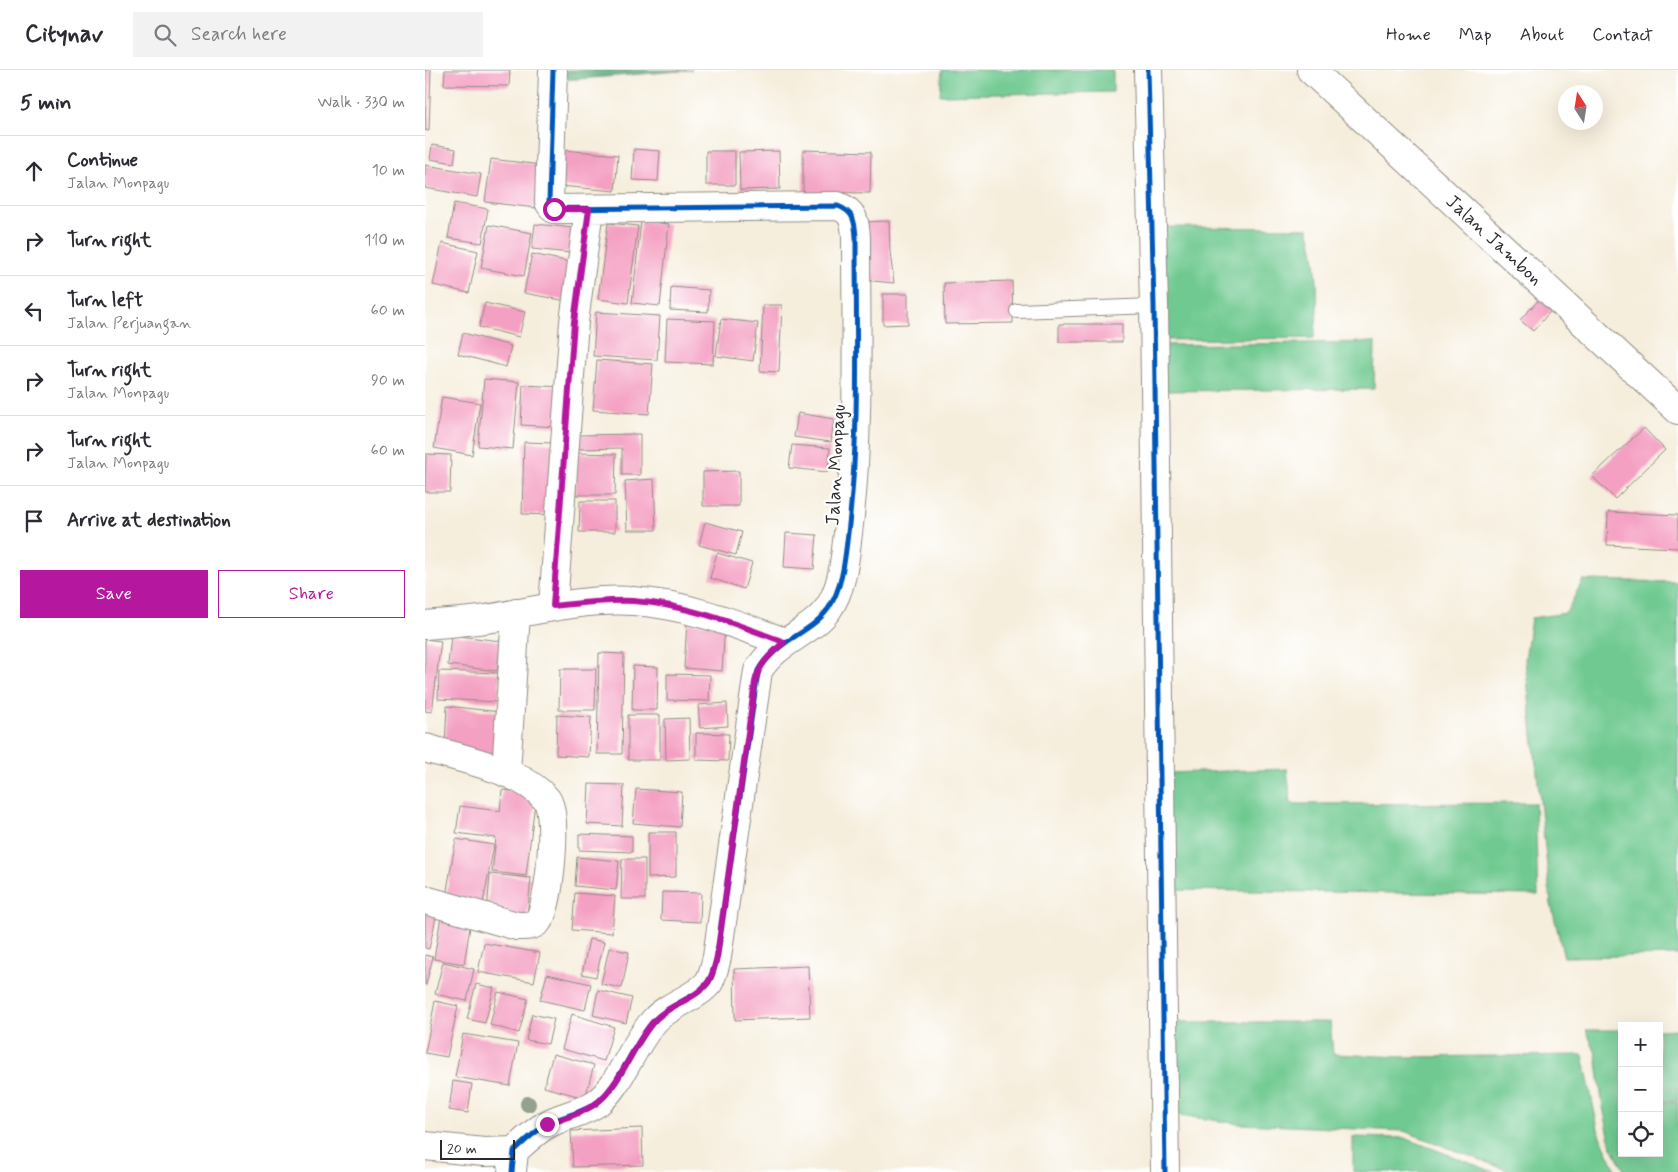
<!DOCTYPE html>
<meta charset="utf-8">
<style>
:root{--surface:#fff;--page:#f2f2f3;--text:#2b2b33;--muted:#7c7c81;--line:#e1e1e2;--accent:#b5179e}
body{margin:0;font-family:Mynerve,sans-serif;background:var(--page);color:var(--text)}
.controls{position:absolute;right:15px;bottom:15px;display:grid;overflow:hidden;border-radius:0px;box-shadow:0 5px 20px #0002}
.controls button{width:45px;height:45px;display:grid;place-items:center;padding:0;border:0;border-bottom:1px solid var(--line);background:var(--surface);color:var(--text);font:25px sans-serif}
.compass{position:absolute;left:1133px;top:15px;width:45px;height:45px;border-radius:50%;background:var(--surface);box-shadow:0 5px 20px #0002;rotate:348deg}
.scale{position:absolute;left:15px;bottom:12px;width:75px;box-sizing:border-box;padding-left:5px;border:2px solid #2b2b2b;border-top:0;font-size:14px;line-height:18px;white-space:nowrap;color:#2b2b2b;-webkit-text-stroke:4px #fff;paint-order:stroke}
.stop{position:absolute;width:15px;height:15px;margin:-11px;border:4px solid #b5179e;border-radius:50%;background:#fff}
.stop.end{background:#b5179e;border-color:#fff;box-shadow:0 1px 5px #0008}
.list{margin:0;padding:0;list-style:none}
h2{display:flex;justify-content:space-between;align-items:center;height:65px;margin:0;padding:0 20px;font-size:21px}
h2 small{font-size:16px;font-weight:400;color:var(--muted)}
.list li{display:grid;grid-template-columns:32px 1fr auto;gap:15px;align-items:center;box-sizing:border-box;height:70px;padding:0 20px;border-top:1px solid var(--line)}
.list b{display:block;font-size:19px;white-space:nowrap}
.list p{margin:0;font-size:16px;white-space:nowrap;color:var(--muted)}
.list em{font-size:16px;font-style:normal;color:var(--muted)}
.actions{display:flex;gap:10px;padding:15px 20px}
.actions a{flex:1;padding:11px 0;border:1px solid var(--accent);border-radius:0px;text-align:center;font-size:18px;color:var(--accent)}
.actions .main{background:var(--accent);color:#fff}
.icon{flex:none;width:28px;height:28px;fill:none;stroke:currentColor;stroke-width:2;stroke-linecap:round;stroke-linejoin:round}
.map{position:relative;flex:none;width:1253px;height:1102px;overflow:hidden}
header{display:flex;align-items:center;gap:30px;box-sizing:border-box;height:70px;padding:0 25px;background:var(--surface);border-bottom:1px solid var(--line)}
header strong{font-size:24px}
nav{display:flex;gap:28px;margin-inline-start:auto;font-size:18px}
.search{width:350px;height:45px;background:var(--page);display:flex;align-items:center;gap:12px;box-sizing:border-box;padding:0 18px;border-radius:0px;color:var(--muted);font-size:19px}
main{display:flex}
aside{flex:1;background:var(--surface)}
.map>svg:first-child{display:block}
.green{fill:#70c990;stroke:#4e7a5e}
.forest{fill:#5cad7a;stroke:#446c52}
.building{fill:#f4a0c2}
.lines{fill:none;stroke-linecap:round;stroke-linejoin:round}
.service-casing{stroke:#908c84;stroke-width:16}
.minor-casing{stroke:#908c84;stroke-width:30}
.tertiary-casing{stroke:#908c84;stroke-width:30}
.service{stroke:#fff;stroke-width:14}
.minor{stroke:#fff;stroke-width:28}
.tertiary{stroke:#fff;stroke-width:28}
.cycleway-casing{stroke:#fff;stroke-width:8}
.cycleway{stroke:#0057b8;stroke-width:5}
.tree{fill:#94a18e}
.route{stroke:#b5179e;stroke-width:6}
.labels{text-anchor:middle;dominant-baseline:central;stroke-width:4.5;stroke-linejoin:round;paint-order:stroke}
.street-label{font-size:19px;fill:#2b2b2b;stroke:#fff}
</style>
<header>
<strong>Citynav</strong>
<div class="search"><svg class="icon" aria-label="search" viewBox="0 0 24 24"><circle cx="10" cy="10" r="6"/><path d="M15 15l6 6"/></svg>Search here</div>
<nav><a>Home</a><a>Map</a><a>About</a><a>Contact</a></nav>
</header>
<main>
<aside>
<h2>5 min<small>Walk · 330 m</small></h2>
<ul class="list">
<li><svg class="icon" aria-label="ahead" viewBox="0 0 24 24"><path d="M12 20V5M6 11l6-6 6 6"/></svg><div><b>Continue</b><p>Jalan Monpagu</p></div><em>10 m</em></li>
<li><svg class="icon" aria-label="right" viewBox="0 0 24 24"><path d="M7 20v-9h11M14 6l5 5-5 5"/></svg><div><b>Turn right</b></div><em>110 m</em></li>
<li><svg class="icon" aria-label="left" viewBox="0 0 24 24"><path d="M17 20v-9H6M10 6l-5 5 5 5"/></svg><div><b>Turn left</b><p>Jalan Perjuangan</p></div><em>60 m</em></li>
<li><svg class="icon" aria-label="right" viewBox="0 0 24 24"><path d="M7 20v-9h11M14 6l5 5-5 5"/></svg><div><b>Turn right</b><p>Jalan Monpagu</p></div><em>90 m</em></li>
<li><svg class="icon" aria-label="right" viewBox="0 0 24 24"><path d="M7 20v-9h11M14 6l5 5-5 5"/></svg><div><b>Turn right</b><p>Jalan Monpagu</p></div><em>60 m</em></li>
<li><svg class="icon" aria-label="arrive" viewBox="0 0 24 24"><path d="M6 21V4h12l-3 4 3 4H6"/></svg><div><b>Arrive at destination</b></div></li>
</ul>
<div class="actions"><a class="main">Save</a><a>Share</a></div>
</aside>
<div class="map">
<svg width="1253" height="1102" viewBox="0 0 1253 1102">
<rect width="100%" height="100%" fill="#fff"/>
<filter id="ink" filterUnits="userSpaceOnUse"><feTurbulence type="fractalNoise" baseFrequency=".02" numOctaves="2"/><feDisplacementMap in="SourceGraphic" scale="10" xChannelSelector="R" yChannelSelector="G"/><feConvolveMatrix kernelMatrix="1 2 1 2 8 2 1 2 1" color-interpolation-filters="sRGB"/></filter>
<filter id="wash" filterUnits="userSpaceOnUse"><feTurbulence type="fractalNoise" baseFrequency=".0096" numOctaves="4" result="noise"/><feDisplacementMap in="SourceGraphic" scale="20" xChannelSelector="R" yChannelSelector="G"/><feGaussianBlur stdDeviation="1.12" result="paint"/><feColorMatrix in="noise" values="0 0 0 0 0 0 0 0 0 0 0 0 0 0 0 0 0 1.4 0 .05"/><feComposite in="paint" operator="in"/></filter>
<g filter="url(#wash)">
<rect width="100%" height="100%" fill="#f6eedd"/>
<path class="green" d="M517,0H688V22L515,25Z
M737,157L883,158C893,192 895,233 889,268L737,270Z
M950,272L949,319L739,321L738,275Z
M1158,510L1253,512V885L1139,887L1126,834L1100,590L1106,548L1141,543Z
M862,699L866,734L1110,733L1113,825L747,820L741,703Z
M746,952H905L908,984L978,987L1158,985L1174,1064L1192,1102H1087L979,1061L815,1054L745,1044Z
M1253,959V1031L1234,1032V960Z
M1161,960H1197V1083H1234V1033H1253V1102H1200L1186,1075L1177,1032L1171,984Z
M928,1067L980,1068L1069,1102H928Z"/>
<path class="forest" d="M141,0H267L141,10Z"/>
<g id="blocks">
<path class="building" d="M0,0H6L4,61L0,60Z
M20,0H85L84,16L19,15Z
M7,75L31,79L29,93L5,89Z
M209,79L235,81L233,111L207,110Z
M139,80L193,85L190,121L135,116Z
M378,80L446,82L445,123L378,122Z
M281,81H310V115H281Z
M354,81L355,119L315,120L314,82Z
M66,89L116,95L111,138L60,132Z
M0,95L56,104L52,127L0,118Z
M29,133L63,139L57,173L23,168Z
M216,151L244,154L235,236L207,233Z
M464,151L465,182L469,213L438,210L436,152Z
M183,153L213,156L203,233L173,229Z
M110,154L158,159L155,184L107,179Z
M64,155L107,163L99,206L56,198Z
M17,173L53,181L44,223L8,215Z
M107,184L150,193L142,231L99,223Z
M587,211L588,253L520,254L519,213Z
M246,217L284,220L283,242L245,240Z
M1120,223L1132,234L1108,261L1095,250Z
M458,224H483V254L458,255Z
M60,233L100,242L94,267L54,257Z
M338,235H357L354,302L335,301Z
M171,242L235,246L232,290L168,286Z
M242,249L290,251L288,294L240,292Z
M296,249L333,253L328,291L291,286Z
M634,254H697V272H634Z
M38,263L86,276L81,297L33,284Z
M172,290L228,294L224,344L168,340Z
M59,309L94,312L88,379L53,376Z
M98,315L137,317L134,357L96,355Z
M17,327L55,333L47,385L9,378Z
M373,343L409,349L406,372L369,367Z
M1219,358L1240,380L1190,429L1167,406Z
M215,364V405H197V378L154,379V365Z
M99,372L128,373L126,445L97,444Z
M367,375L405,378L403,402L364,398Z
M151,383L191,384L190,425H151Z
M1,384L26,385L25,422H0Z
M314,401V436H278V402Z
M229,409L231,460H202L200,411Z
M155,431H190V462H154Z
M1183,442L1253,445V478L1182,475Z
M280,452L317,462L311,485L274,475Z
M361,463L392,465L389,499L359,497Z
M292,483L327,493L319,519L285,508Z
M262,553L300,555L297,601L259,598Z
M26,565L76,571L72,601L23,595Z
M0,569L16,571L7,642L0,641Z
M174,583L199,584L197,684H172Z
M208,596L233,597L232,640H207Z
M135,599H171L170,640H134Z
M14,601L75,603L74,632L13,629Z
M242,604L285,605L284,631L242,630Z
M302,633L303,656L275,658L273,635Z
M22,636L75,642L70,690L20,677Z
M132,645L166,647L164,687L131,685Z
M203,645H235V690H203Z
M264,648L265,689L241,690L240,649Z
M271,663L304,664L303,691L271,690Z
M164,714L199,715L197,756L162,754Z
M211,719L257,722L255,757L208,753Z
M77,720L111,724L101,806L67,802L71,768L31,763L35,736L75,741Z
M223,762H251V807L223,808Z
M154,764L207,766V782L154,780Z
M31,769L69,775L57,838L20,831Z
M152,787L194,791L191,820L150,816Z
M197,789H220V829H196Z
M65,804L106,808L102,847L62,843Z
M237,822L276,823L275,852L236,850Z
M150,823L190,826L187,863L147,860Z
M0,840L12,843L4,879L0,878Z
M16,846L46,851L39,894L9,889Z
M164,869L179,872L171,907L157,904Z
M59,873L115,883L109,912L53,902Z
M184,878L204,882L197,918L176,914Z
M0,885L8,887L1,915H0Z
M18,892L49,899L42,931L10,924Z
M383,896L385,947L310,950L309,899Z
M122,904L166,914L160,940L115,930Z
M51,914L69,918L60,953L42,949Z
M173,920L207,928L201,953L168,945Z
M73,922L103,929L94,963L65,955Z
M10,931L33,936L22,987L0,983Z
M107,944L129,949L123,974L101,970Z
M147,944L189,957L179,991L137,979Z
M38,964L93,973L85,1016L30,1007Z
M128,984L169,995L160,1028L119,1017Z
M28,1011L47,1014L43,1043L24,1040Z
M217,1058L218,1095L148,1097L146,1061Z"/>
</g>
</g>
<g filter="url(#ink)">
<use href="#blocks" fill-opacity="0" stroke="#908c84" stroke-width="1"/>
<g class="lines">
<defs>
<path id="service" d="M592,241L729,236"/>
<path id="minor" d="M723,0L729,236L740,1102
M128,536L149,252L164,139
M0,555C20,553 41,552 61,549C110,541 158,528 208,531C260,534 311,554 359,572
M0,678C37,689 96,699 122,730C133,745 125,836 113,851C107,857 99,856 92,856L0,830
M81,703L91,543
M0,1076L59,1082L89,1081
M87,1102L89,1081C99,1072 109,1062 121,1055C138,1045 157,1044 173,1032C195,1015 208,974 229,951C244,934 272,928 284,912C288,905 290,895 292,887L333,601C351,570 385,564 403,539C418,518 420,487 423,463C435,365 431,265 431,167C430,152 429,142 413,136L129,139L124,132L128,0"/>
<g id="tertiary">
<path id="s1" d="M886,0L1253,340"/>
</g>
</defs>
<use href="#service" class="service-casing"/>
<use href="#minor" class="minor-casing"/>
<use href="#tertiary" class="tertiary-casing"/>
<use href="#service" class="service"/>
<use href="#minor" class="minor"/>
<use href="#tertiary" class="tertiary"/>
<defs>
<path id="cycleway" d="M723,0L729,236L740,1102
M87,1102L89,1081C99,1072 109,1062 121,1055C138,1045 157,1044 173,1032C195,1015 208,974 229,951C244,934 272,928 284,912C288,905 290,895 292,887L333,601C351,570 385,564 403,539C418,518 420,487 423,463C435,365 431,265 431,167C430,152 429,142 413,136L129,139L124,132L128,0"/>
</defs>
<use href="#cycleway" class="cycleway-casing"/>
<use href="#cycleway" class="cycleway"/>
</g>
<circle class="tree" cx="103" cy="1034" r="8"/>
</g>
<g class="lines" filter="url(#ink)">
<path class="route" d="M122,1054C140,1048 160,1043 174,1031C197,1011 208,975 228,952C243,934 271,930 283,912C288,905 290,895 292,887L330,612C334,594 345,585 359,572C311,554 259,534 208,531C182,530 155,533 128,536L149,252L164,139H129"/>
</g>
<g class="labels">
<g class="street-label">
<text stroke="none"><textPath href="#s1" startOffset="250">Jalan Jambon</textPath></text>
<text transform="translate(411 395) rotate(-87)">Jalan Monpagu</text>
</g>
</g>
</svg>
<div class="controls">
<button>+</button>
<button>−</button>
<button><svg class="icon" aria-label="locate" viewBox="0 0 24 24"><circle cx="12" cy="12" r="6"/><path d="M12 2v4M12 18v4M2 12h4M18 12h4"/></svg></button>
</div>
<svg class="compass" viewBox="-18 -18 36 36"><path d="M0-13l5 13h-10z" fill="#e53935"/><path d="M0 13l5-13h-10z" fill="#7c7c81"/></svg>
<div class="scale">20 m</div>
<div class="stop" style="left:129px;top:139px"></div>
<div class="stop end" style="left:122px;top:1054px"></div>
</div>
</main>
